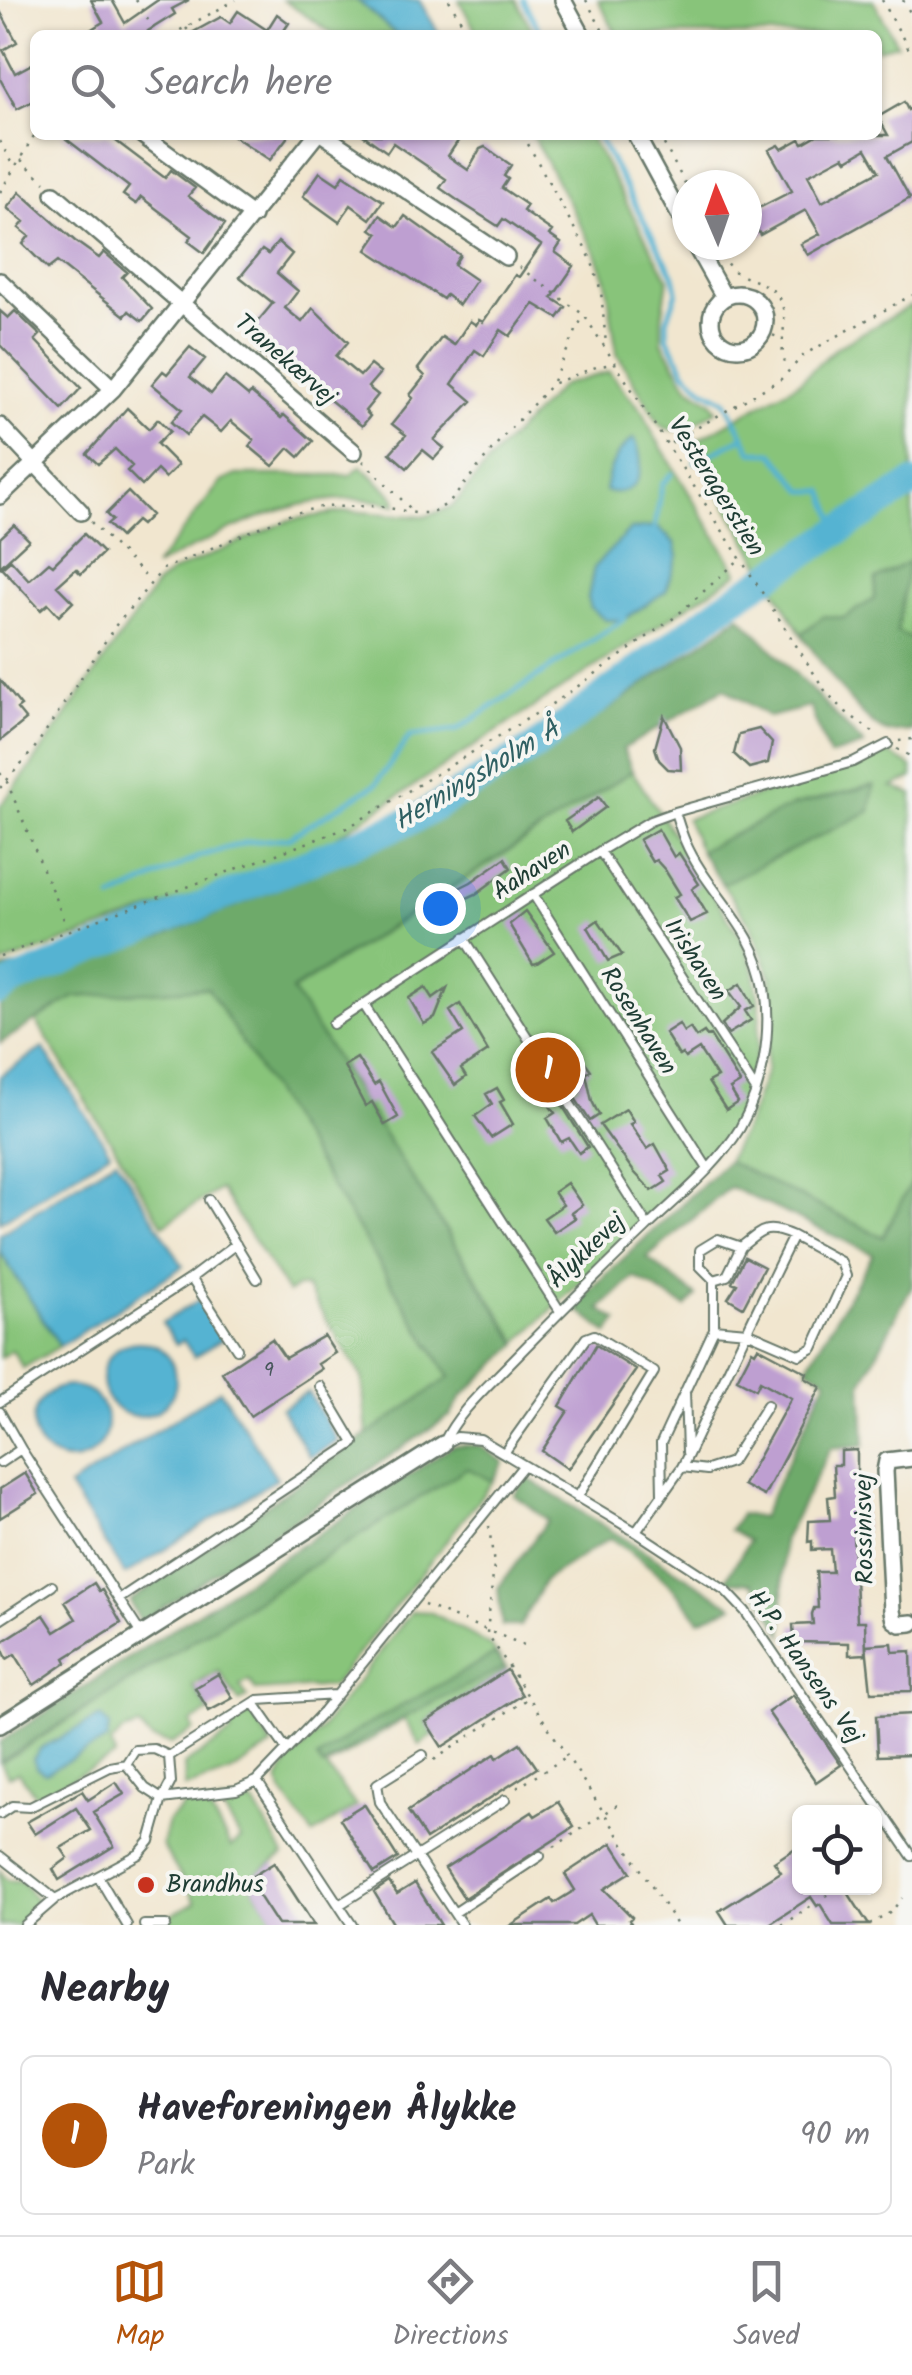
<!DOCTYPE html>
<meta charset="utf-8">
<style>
:root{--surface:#fff;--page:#f2f2f3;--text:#2b2b33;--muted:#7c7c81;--line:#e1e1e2;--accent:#b45309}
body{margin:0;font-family:Kalam,sans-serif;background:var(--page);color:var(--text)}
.controls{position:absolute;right:30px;bottom:30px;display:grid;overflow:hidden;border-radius:15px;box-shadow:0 2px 8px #0004}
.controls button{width:90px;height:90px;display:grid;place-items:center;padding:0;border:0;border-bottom:2px solid var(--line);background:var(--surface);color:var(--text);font:50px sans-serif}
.compass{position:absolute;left:672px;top:170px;width:90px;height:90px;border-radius:50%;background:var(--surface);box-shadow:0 2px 8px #0004;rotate:358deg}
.you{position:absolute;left:440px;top:908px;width:35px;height:35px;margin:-25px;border:8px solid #fff;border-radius:50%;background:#1a73e8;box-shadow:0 0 0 15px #1a73e833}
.badge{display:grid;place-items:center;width:65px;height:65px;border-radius:50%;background:var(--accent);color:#fff;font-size:32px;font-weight:700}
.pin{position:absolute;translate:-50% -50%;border:5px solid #fff;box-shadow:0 2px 10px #0006}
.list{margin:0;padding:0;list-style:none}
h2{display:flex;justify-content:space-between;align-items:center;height:130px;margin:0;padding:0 40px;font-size:42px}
h2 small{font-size:32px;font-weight:400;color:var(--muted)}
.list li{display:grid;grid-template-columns:65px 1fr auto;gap:30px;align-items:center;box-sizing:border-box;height:160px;margin:0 20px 20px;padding:0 20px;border:2px solid var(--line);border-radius:15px}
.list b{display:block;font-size:38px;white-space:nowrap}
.list p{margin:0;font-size:32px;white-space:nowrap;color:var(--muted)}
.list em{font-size:32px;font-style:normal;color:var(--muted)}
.icon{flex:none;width:55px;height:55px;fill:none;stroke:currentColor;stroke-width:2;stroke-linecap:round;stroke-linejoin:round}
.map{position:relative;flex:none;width:912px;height:1925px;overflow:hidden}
.search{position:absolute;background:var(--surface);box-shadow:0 2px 8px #0004;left:30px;right:30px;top:30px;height:110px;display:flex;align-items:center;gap:25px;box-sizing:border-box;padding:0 35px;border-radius:15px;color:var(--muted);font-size:38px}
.sheet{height:310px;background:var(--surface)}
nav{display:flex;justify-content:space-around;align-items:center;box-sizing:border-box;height:140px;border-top:2px solid var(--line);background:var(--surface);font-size:28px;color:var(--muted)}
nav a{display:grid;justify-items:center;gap:5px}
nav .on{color:var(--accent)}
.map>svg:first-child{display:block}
.green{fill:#88c47a;stroke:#548057;stroke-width:2.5}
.forest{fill:#6eaa6a;stroke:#46744f;stroke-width:2.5}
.water{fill:#54b3d2;stroke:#3a7883;stroke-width:2.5}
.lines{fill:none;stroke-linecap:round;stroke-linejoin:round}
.stream{stroke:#54b3d2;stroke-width:5}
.river{stroke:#54b3d2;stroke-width:28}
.building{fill:#be9fd1;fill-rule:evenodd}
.service-casing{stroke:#68786a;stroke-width:12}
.minor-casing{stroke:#68786a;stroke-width:20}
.path{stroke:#68786a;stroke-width:2.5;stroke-dasharray:2.5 8;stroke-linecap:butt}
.service{stroke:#fff;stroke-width:8}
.minor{stroke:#fff;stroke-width:15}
.poi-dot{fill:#c8321e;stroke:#f6f6f2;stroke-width:4}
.labels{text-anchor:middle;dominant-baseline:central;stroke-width:8;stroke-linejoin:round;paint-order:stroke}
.number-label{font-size:20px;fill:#47565b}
.street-label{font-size:25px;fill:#1f3d34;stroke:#f6f6f2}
.poi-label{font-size:25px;fill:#1f3d34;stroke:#f6f6f2;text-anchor:start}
.water-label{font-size:28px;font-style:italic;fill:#2f6063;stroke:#f6f6f2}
</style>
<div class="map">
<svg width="912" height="1925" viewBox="0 0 912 1925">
<rect width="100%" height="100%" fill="#f6f6f2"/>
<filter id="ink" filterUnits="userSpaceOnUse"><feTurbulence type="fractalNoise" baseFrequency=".01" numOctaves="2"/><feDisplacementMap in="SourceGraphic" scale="20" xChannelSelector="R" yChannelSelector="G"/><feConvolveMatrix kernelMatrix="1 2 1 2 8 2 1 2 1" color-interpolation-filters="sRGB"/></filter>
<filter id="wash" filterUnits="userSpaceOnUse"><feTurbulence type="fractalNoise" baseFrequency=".0048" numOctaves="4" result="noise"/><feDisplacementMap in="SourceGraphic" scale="40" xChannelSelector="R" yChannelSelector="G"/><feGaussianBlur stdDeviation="2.25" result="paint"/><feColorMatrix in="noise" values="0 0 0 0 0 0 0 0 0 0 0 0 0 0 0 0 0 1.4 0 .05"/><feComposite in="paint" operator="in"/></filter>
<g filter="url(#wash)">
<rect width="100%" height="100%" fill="#f1e6cf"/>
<path class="green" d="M283,0H357L397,35H335Z
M459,0H516L535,35H478Z
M598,0H873L897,44L877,49V35H617Z
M532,135H589L668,279L662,318V342L688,386L712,402L717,410C699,420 680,439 660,425L617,354L606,280L596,254Z
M912,305V639L897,632L908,563L876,579L874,599L844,618L824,616L801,634L691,444L798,383L837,347Z
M609,372L644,413L652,432L738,573L313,852L0,965V806L30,768L156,585L172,572L290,520L349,511L424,517L452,507L497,452L562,385Z
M361,466L396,498V505C310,482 229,530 154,567L221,482L236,475H350Z
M888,753L912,767V778L892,787L912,794V1181L883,1237L727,1161L747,1123L766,1071L771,977L750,924L722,884L869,812L874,786L792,806L700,851L686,819Z
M632,771L742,939L754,970L760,1008L758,1048L749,1093L731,1129L698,1170L518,1342L292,991Z
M208,987L450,1378L367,1436L362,1377L306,1287H296L288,1293L220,1189L163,1225L36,1021L74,997Z
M0,1252L60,1346L23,1368L12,1350L0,1358Z
M467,1467L493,1481L333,1686L256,1691L249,1681L240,1686L247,1697L239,1702L219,1671L193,1686L209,1712L191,1723L194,1730L171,1744L152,1739L139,1727L122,1732L111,1744L115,1756L36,1797L19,1772L8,1776L1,1763Z
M412,1611L430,1612L491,1646L507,1669L426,1722L434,1735L420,1745L404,1719L326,1767L356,1806L313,1835L282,1792L279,1779L287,1764L318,1733Z
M252,1712L272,1746L230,1773L185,1788L184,1765L232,1733L229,1727Z
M219,1803H254L284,1855L248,1879L278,1925H174L166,1917L196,1902L162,1845L168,1821L185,1805L206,1804L231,1847L241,1839Z
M0,1871L7,1880L22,1881L39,1905L19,1925H0Z"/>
<path class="forest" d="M909,562L897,632L912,639V731C905,731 894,733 887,732C862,725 817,656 801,634L824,616L844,618L874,599L876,579Z
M740,616L864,745L829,756L810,707L769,717L724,688L623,749L632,771L292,990L518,1344L462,1396L451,1415L140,1623L130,1601L450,1377L208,988L74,997L0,1043V970L161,937L354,857L606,711Z
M874,785L870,811L722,884L700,851L792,806Z
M727,1161L883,1237L912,1181V1285L862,1383L865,1445L831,1448L783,1541V1635L753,1583L725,1581L749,1541L730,1530L741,1514L761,1518L827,1379L807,1367L873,1254L730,1187L647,1258L696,1296L686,1307L634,1277L600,1309L618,1321L608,1334L573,1306Z
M479,1445L504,1462L493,1481L467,1468L0,1762V1742L453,1446Z
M527,1478L733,1606L699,1620C673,1583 648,1563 610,1538L545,1580L520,1626H502L498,1588L548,1520L514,1495Z
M495,1654L504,1667L367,1737L323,1767L317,1759L353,1733Z"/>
<path class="water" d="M357,0H419L440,35H397Z
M634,438C648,465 641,499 605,491C608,469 616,451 634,438Z
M656,526L675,543L678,556L666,591L623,620H605L591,608L588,598L594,567L630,530Z
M43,1048L110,1152L0,1222V1076Z
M116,1159L183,1266L60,1346L0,1252V1234Z
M199,1300L224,1338L194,1357L183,1340L176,1344L162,1323Z
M102 1379a37 37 0 1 1 74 0a37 37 0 1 1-74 0Z
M33 1423a37 37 0 1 1 74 0a37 37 0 1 1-74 0Z
M220,1390L277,1478L125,1575L69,1487Z
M308,1392L338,1441L310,1457L281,1409Z
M101,1717L109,1726L107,1740L45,1773L37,1768L33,1759L41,1748Z"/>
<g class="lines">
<path class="stream" d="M523,0L542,35
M597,135L674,276L677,292L667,320V337L685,371L704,389L725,400L752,452L773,453L804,491H824L839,530
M695,462L744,437
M655,529L662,484L672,474
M112,899L200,856L248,842L288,838L376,784L410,736L457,730L623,620L625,615"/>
<path class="river" d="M0,991L16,981L417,818L535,747L729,602L912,484"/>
</g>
<g id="blocks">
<path class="building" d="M91,0H112L125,23L158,0H189L172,9L175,14L148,31L150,35H82L103,22Z
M0,11L17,42L3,50L15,73L32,64L35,71V100L17,109L0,79Z
M238,11L267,30L277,14L289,23L281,35H188L221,17L230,23Z
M904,102L908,110L912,108V142L887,156L910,198L808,255L801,244L820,234L806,210L760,235L749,213L792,191L769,150L779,145L782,149L800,139L803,143L817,135H888L878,117ZM866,149L879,171L822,202L808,175L844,156L847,160Z
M61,135H108L165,178L171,170L195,188L188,196L225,224L204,253L188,241L192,236L141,197L136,204L123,195L129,187Z
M232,135H289L270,160Z
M363,135H462L448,156L468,170L480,149L485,147L511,165L504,176L508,179L502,188L527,205L523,211L552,231L549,235L561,243L555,252L574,266L552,298L566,307L558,318L534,304L510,336L501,330L484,356L475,350L452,384L472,401L434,440L444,448L434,459L423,450L407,468L390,453L406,435L392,424L413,398L410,395L425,376L418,369L442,337L454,345L470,321L476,325L479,320L483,322L515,275L519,277L541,245L503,219L498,226L460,202L440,188L446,179L393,143L387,152Z
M320,172L338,184L344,175L383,201L370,219L351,205L339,222L303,196Z
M20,192L75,241L99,258L104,252L127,272L122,277L152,309L142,321L129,311L125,316L57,262L48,269L23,244L29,236L19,228L24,222L7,208Z
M380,215L397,227L405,216L460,255L454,265L476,280L459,305L446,295L443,299L367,250L378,234L371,229Z
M278,242L292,254L277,273L298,291L285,308L302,322L313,308L348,342L336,356L360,376L370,365L380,373L368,387L378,395L365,411L370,416L362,426L273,354L268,360L259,353L269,340L253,327L273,303L240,277L262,250L268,254Z
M0,311L8,318L15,311L40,335L35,340L81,388L62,409L0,345Z
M190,347L205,359L190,377L211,394L225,377L248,396L251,393L281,418L284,415L313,441L299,457L289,448L273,466L249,446L254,440L231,421L221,432L202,417L186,435L171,422L182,409L152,384L163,371L167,374Z
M127,408L149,429L158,419L170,431L157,444L178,465L165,478L157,470L142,486L127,471L132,466L115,449L98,464L87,454Z
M128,492L151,515L141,525L136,521L120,537L107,524L112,520L106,514Z
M14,525L29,540L0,567V538Z
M84,534L103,553L81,574L76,569L57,586L73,602L59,616L48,604L41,610L2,568L11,560L29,580L49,562L53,565Z
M0,680L21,706L17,709L26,720L0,741Z
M664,716L680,747L681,770L668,769L659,760L655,748Z
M759,729L772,743L768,763L749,768L734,754L739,734Z
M599,797L606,807L572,832L565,821Z
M658,829L674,857L679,853L699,884L692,889L707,914L690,922L674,897L680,894L665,870L656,860L652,862L639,840Z
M505,858L511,868L476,894L452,905L447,894L471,882Z
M525,911L554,952L537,963L533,964L509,924Z
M598,920L622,955L608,961L588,927Z
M741,983L754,1006L745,1011L751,1020L728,1034L722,1024L741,1007L729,991Z
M426,987L433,998L447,988L435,1018L424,1024L409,998Z
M460,1004L488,1051L461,1069L466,1077L455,1085L432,1052L463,1032L450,1011Z
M679,1024L684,1032L690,1028L696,1037L704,1032L707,1036L710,1035L740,1083L730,1089L738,1102L726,1110L708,1082L717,1077L699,1049L685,1058L682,1054L679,1056L665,1033Z
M579,1054L591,1070L586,1074L592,1101L599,1115L590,1121L571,1092V1088L580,1086L565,1065Z
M357,1058L374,1085L379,1082L398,1117L385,1125L372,1102L365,1106L344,1066Z
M497,1088L504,1100L500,1102L513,1124L491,1138L475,1116L492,1104L486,1094Z
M559,1100L588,1147L579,1153L569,1138L561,1142L547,1118L555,1113L550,1106Z
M626,1109L634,1122L630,1124L647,1149L655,1144L670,1171L662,1176L666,1182L652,1191L634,1172L600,1125Z
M567,1183L582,1205L571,1213L575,1218L554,1232L544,1218L563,1205L554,1192Z
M745,1257L764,1267L743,1307L728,1298L737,1284L732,1282Z
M324,1336L335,1353L318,1364L322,1369L250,1416L222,1372L272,1339L285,1358Z
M596,1345L636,1370L568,1469L542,1451L568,1411L560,1406Z
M758,1347L807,1373L805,1378L821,1387L764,1496L743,1485L791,1398L760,1381L756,1389L737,1379L752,1350L755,1352Z
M857,1450V1486H860L864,1533H853L854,1557H858V1564L862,1563L863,1578H855L857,1621H865L866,1654L849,1655V1643L794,1642L793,1625L813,1624L812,1614L814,1608H818L816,1572H832L830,1549L812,1550V1541L808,1542L809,1521L830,1520L828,1497L835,1496L833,1465H841V1451Z
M25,1473L38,1494L0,1518V1489Z
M94,1583L99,1591L102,1590L121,1623L65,1658L67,1662L34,1685L15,1654L7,1659L0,1643L44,1615L55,1632L76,1619L65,1602Z
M892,1643L893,1652L911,1651L912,1691L871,1692L866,1645Z
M507,1670L522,1695L442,1747L426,1722Z
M218,1674L233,1698L209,1711L195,1688Z
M793,1695L841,1765L816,1782L768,1712Z
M912,1714V1755L878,1756L876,1716Z
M520,1743L537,1768L426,1839L408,1811L495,1754L497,1758Z
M116,1782L124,1794L93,1812L114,1846L59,1880L53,1869L68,1858L61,1848L91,1830L76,1808L35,1834L27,1822L82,1791L88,1800Z
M558,1802L574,1827L464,1898L445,1868L532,1812L535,1816Z
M364,1804L398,1858L374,1873L340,1819Z
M612,1843L631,1872L604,1889L632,1917L629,1920L632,1925H595L589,1915L574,1925H511L551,1899L554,1903L575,1890L565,1874Z
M794,1849L800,1857V1888H845L869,1925H833L820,1904L817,1906L811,1897L768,1925H728L719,1911L781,1872L774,1862Z
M274,1863L314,1925H278L248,1879Z
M389,1882L397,1894L415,1883L441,1925H394L374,1892Z"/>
</g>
</g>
<g filter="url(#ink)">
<use href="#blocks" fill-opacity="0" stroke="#68786a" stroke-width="2.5"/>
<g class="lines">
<defs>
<path id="service" d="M600,851L756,1090
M533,894L708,1169
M464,938L648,1226
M364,1005L560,1311
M333,1024L600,851L650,821L675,812
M209,1200L257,1279
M741,1247C762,1230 766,1224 793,1236
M191,1278L236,1244
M685,1391L687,1452
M0,1402L191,1278L237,1349
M0,1412L21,1449
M443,1444C459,1411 485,1389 510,1363C555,1317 600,1272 646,1228C678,1197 717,1167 740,1128C763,1087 772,1033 765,987C755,925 707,893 685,841C681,832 678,821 675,812L853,762L888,744
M443,1444L457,1437L480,1439L636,1532L726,1591L745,1611L912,1856
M504,1453L586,1338L594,1335L654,1372L577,1498
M0,1463L21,1449L141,1634
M682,1467L687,1457C722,1383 757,1309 793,1236L841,1262L846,1276L813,1348L800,1355L747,1332L714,1329V1280L700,1266V1250L718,1239L741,1247L727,1276L714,1280
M662,1495L661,1443L714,1329
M636,1532L682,1467L707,1470L731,1462L767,1405
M119,1599L354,1443L320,1386
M0,1620L52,1586
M254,1703L287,1750
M423,1755L377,1784L380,1802L462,1925
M169,1756L258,1700L336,1695
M257,1781L352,1925
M0,1814L12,1806L30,1807L110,1767L126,1764L135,1750L154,1749L169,1756L171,1782L162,1799L145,1788L126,1764
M0,1856L55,1899
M98,1876L127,1925
M339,1905L505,1800
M454,1913L540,1856
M25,1925L55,1899L139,1854L150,1841L162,1799L236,1790L257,1781L323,1712L523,1466
M144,1925H166"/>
<path id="minor" d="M563,0L582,35
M142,135L253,216
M324,135L506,257
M636,135L687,229
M54,194L354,452
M695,245L724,297
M0,281L113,389
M711 321a27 27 0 1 1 54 0a27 27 0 1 1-54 0Z
M0,426L81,512
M0,496L113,389L316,135
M912,1458L887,1461L885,1471L892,1611L894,1620L900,1624L912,1623
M0,1725L443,1444"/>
</defs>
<use href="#service" class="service-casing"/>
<use href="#minor" class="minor-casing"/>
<path class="path" d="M136,0L157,35
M449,0L469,35
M586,0L605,35
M882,0L912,55
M903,0L912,16
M186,28L192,35
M171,35L236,0
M523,135L591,259L601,291L606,344
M659,135L687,187
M0,141L13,166
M21,160L45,182
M0,192L35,134
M717,245C721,251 724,261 729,266C743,283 769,278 780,300C791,322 775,346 788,368
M519,267L584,315L826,692L846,712L878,736
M763,332L781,338
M553,381L583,316
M671,443L781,379L805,354L912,295
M363,461L414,512
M91,522L149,580
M899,741L912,739
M897,749L912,757
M0,773L7,782L67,927
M0,788L34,749L116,625L163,569L291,514L321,507L378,506L415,513H432L450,502L501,439L552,384L596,367L617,363
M0,956L347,828L560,699L675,617L741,558
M489,1526L494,1565L487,1633L677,1925
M424,1605L529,1647
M479,1730L529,1698
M434,1760L474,1733
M517,1788L566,1757
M554,1847L622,1802
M874,1866L878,1863
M826,1896L840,1888
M782,1925L815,1903
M870,1925L891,1912L902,1898"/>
<use href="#service" class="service"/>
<use href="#minor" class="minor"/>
</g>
</g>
<circle class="poi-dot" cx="146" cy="1885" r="10"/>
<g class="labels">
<g class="number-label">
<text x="269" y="1371">9</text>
</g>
<g class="street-label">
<text transform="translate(285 360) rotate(41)">Tranekærvej</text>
<text transform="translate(716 487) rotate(58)">Vesteragerstien</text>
<text transform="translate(532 871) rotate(-33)">Aahaven</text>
<text transform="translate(695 960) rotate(57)">Irishaven</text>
<text transform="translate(638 1021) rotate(58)">Rosenhaven</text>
<text transform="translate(587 1251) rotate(-44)">Ålykkevej</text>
<text transform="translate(865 1529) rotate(-91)">Rossinisvej</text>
<text transform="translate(805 1667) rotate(55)">H.P. Hansens Vej</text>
</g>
<g class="poi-label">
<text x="166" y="1885">Brandhus</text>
</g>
<g class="water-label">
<text transform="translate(477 776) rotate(-31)">Herningsholm Å</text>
</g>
</g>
</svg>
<div class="controls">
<button><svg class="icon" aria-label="locate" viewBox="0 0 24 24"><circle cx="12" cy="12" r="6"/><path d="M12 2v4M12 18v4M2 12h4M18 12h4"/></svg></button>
</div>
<svg class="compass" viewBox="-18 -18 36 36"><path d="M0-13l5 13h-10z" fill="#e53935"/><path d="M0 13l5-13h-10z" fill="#7c7c81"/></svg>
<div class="you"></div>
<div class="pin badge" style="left:548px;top:1070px">1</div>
<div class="search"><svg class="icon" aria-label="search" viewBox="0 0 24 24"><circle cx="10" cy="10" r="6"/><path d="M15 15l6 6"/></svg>Search here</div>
</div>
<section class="sheet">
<h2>Nearby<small></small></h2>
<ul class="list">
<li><span class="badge">1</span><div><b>Haveforeningen Ålykke</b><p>Park</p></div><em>90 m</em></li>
</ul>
</section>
<nav>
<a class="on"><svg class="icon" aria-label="map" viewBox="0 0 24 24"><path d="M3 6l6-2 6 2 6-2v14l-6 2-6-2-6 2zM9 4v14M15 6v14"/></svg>Map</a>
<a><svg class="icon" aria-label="directions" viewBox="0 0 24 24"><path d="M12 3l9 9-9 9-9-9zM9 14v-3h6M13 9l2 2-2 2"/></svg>Directions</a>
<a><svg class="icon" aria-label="saved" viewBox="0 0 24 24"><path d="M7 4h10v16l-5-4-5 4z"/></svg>Saved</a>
</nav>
